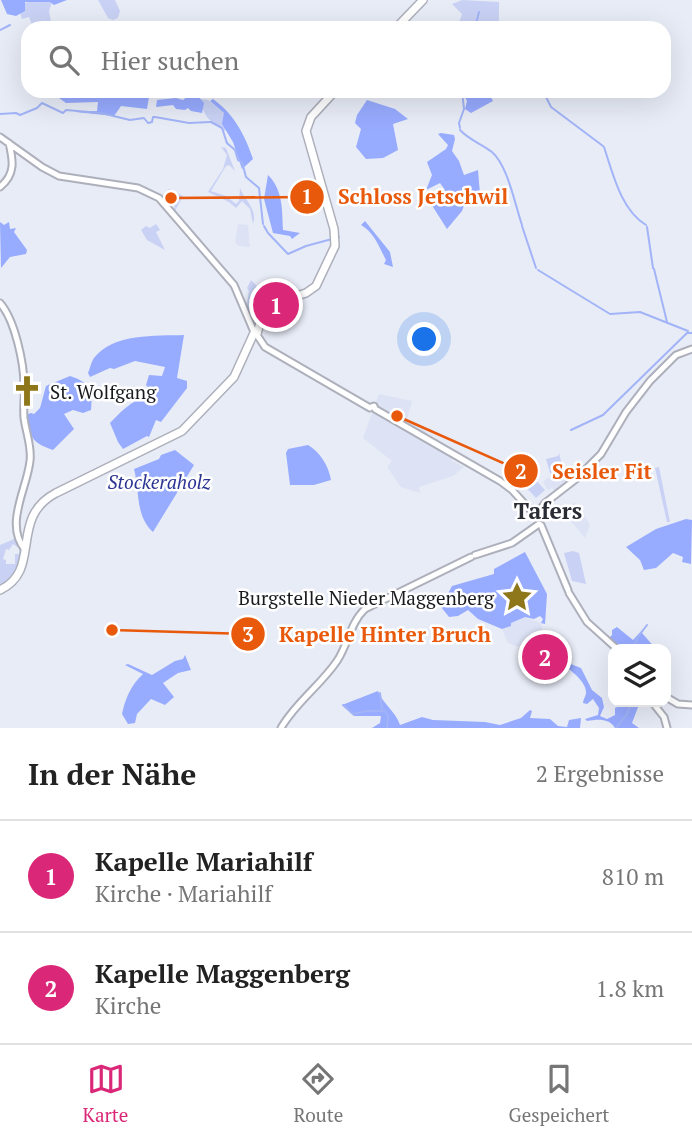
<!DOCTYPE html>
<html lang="de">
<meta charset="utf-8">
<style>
:root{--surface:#fff;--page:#f6f6f6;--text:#222;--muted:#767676;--line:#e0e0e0;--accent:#db2777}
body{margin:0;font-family:"PT Serif",serif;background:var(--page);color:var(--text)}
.controls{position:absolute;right:21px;bottom:21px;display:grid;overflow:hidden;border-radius:14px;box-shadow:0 7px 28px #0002}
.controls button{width:63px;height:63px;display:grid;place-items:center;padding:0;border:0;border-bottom:2px solid var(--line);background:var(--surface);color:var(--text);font:35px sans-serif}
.you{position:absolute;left:425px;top:340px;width:24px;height:24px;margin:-18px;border:5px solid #fff;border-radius:50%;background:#1a73e8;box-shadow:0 0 0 10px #1a73e833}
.badge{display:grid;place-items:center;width:46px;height:46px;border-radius:50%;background:var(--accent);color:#fff;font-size:23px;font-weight:700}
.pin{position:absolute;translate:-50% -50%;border:4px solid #fff;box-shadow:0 2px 7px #0006}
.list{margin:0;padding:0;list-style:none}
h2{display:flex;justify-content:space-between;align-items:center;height:91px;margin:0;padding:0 28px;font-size:30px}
h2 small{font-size:23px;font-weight:400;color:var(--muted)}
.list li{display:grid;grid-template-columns:46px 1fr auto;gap:21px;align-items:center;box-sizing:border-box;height:112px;padding:0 28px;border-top:2px solid var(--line)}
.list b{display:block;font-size:26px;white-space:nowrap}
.list p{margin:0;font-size:23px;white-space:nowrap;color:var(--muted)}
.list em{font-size:23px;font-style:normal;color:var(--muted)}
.icon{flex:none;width:38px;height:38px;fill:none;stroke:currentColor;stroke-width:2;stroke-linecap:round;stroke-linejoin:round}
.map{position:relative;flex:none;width:692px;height:728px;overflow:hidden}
.search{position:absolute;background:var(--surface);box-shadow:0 7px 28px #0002;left:21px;right:21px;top:21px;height:77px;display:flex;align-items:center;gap:18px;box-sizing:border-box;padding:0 24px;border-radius:21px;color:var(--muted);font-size:26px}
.sheet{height:315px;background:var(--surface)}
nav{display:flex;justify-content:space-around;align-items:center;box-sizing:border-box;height:98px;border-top:2px solid var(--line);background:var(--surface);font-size:19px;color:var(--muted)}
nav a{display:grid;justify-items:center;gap:4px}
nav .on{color:var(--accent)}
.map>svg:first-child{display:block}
.built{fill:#dde2f4}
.green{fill:#c9d2f4;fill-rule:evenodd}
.forest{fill:#97abff}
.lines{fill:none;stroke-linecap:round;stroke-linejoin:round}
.stream{stroke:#a2b4f7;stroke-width:2}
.secondary-casing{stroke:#adb0bb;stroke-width:9}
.primary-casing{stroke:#adb0bb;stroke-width:10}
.secondary{stroke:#fff;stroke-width:5}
.primary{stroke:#fff;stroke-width:7}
.labels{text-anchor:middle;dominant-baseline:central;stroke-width:5;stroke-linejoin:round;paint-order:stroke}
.poi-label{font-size:19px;fill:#191a1e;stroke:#fff;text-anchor:start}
.park-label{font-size:19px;font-style:italic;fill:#2b3492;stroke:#fff}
.quarter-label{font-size:23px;font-weight:bold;fill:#2a2c34;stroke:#fff}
.leader{fill:none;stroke:#e8590c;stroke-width:2.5}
.callout-dot{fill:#e8590c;stroke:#fff;stroke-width:2.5}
.mark-label{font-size:21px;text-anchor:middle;font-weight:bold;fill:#fff}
.callout-label{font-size:21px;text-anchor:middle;font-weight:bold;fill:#e8590c;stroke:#fff;stroke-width:5;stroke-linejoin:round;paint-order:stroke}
</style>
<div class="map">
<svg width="692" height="728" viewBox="0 0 692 728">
<rect width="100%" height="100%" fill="#e8ecf7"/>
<path class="built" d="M238,224L248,225L250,247L239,246L235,243Z
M379,394L412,401L406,423L418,425L426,431L427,437L455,454L452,461L464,467L453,476L419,487L420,493L401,487L387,467L392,461L363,438Z
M567,473L572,481L556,492L552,488L548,490L543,482L547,478Z
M574,503L577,504L590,525L585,538L571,521L575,517L569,508Z
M525,617L541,623L545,643L529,648L525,645L518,647L508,643L502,629L511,626L510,623Z"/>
<path class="green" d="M98,0H115L120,11L118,18L113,20L108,18Z
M462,0L499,2V26L497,28H457L462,14L452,4Z
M35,1L52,2L49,11L51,22H43L42,25L33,27L29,17L22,19L20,13L25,11L24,3Z
M200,99L208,100L224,113L226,130L224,131L227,143L236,151L226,144L222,129C208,121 203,114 200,99Z
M221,147L226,148L235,171L229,165L226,166L211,191L226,196L236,204L239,201L240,188C245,201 258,209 253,224L250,209L242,201L236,208L229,202L208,192L223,169L227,155Z
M169,189L183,196L175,211L179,217L174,211L175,197L170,195L166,202L161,197Z
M156,224L160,230L156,232L165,250L147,240L141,230L146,226L150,228Z
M251,280L260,289L264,302L262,305L252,306L253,315L262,312L259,317H250L244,302L247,303L249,291L247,288Z
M559,453L564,474L562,472V474L551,476L546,459L558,456Z
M659,467L670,522H667L655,468Z
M532,476L545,490L536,498L523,484Z
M14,535L23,550L18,574L0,589V545L14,539ZM13,544L19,548V554H15V564H6V560L3,559L6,549L9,550Z
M573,551L579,553L586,584L572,581L564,553Z"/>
<path class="forest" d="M1,0H67L54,5L50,2H25V11L16,16L7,14Z
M65,91H150L147,109L121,106L114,116L76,112L97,111L98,102L66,103L59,98V95Z
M462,91H488L493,101L471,113L465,109L467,101Z
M191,94H196L204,103L202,113L191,111L188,108L185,110L176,109L173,105L156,107L157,100L176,98L183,100Z
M213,99C234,114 245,135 253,159L242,169L233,142L222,124L224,113L210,101Z
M367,100L395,109L408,119L393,124L398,150L383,158L366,159L356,147L361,129L355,123L357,115Z
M441,133L454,135L455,139L452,151L459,161L464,175L478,170L480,194L466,200L462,211L447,229L433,207L428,194L431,193L438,205L440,193L445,190L440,183L426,190L432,175L427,162L446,149L448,145L438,134Z
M268,175C283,190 282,209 283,230L300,233L292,239L290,236L273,233L264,199Z
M365,221L390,252L393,267L384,264L386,260C379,247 374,232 361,225Z
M0,222L4,225L9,222L10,229L16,228L14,232L27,250L26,254L10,257L1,268Z
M184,335L177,378L187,381V388L161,422L156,420L149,437L147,436L123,449L118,442L110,423C122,411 133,398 151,397V390L146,385L149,375L162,376L165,367L135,361L114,369L110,368L90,377L88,373C90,369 91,362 94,358C113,333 156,336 184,335Z
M70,376C89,382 93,390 91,410L83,413L73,410L64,414L74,429L53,450C30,442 31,437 25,415L31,413L34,414L40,408L46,386Z
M308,445C319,451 329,466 331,480L314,485H290L286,453L288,449Z
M175,450L194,465L153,532C135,516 140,491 134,469L159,459L161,455Z
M686,519L692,520L691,564L682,562L683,557L673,553L656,568L644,570L640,560L626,547L656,529Z
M525,552L547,594L545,624L541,623L543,619L540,616L534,619L525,617L511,623V626L502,629L478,619L468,610L458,616L449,617L441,607L452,586L494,574V569Z
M617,627L633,640L644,628L642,633L656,649H620L611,639H608L612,635V630Z
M559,654L565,656L568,663L581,668L592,690L602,698L604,707L600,716L607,719L615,715V708L624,704L631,706V702H640L632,723L639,728H615C609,718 598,719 587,721L585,719L598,715L599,708L593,699L587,704L583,703C583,699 586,696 586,693C587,679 563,667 558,657Z
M185,655L191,670L178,673L163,683L174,697L165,705L151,699L137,714L135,723L128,724L122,714C125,699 131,685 143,674L125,665L128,664L152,675L175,661L183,659Z
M378,691C383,704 396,712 400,725L422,717L433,720L485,722L500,725L521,718L530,710L532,711L530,718L550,719L558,726L567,727L569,720L581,718L580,728H372L380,723L381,716H354L342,705Z"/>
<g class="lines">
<path class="stream" d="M475,28L479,12
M0,30L10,25
M543,91L551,107L603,146
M0,114L16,113L20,115L37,108L42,103L63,113L66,110L101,113L130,120L144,118L148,123L152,122L153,117H155L189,123L210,122
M211,122L222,128L227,143L235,150L238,160L242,162L246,177L259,188L263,224
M460,128L459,123L464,109L462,91
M460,130C469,140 482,144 492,152C508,166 515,205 522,225
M604,147C613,174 621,210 646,225
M264,226L268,233L288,254L306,246L332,239
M522,226L536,268
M647,227L653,268
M338,237H339
M654,269L667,322
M538,270L610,314L640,312L688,331
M571,430L603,415L687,333H692
M638,637L647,625
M628,649L634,646L638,637
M380,693L382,709
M343,705L353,714L366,711H385L388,716L387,728
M616,728L627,714L632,702"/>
<defs>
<path id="secondary" d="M0,137L42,167L59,176L138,188L159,198L234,285L254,332
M0,187C16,174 13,160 9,143
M0,303C15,320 24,363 24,386C25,396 23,407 24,418C26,433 32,447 30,461C27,489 4,524 25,550
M257,335L265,347L370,408
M371,407L374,406L375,409L500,481L512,490L534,514
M537,514L545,503L576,479L601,454L626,412L650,381L676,355L692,349
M541,525L568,590
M475,555L512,543L539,524
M569,593L587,622L617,649
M666,697L678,704L692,705
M652,702L664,717L667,728
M281,728C296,702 320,686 337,661C348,645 350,623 365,609L471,557"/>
<path id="primary" d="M396,28L423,0
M257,334L261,319L272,304L306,293L316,286L335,246L334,229L306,131L311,117L335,91
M0,590C43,570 8,518 56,493L182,431L234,377L254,333L257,332"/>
</defs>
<use href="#secondary" class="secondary-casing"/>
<use href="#primary" class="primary-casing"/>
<use href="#secondary" class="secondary"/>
<use href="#primary" class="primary"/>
</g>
<defs>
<symbol id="church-bare" viewBox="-9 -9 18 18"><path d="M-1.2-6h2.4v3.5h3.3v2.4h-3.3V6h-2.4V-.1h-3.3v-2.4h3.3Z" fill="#8e761a" stroke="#fff" stroke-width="2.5" paint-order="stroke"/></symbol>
<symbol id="sight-bare" viewBox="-9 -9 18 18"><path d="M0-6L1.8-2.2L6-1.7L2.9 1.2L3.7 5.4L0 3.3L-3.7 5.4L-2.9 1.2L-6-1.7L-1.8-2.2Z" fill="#8e761a" stroke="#fff" stroke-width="2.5" paint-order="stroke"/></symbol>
</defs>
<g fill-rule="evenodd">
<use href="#church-bare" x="5" y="369" width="44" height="44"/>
<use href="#sight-bare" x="495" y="575" width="44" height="44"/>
</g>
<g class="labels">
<g class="poi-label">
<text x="50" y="391">St. Wolfgang</text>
<text x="494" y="597" text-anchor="end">Burgstelle Nieder Maggenberg</text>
</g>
<g class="park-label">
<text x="159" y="481">Stockeraholz</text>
</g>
<g class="quarter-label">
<text x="548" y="510">Tafers</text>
</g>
</g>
<path class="leader" d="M171 198L307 197M397 416L521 471M112 630L248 634"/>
<g class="callout-dot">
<circle cx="171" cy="198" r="7"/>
<circle cx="397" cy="416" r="7"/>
<circle cx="112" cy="630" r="7"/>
<circle cx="307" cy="197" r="18"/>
<circle cx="521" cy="471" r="18"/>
<circle cx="248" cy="634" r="18"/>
</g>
<g class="mark-label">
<text x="307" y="204">1</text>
<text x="521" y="479">2</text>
<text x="248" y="642">3</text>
</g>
<g class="callout-label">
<text x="423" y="204">Schloss Jetschwil</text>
<text x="602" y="479">Seisler Fit</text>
<text x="385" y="642">Kapelle Hinter Bruch</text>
</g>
</svg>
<div class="controls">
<button><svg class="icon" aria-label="layers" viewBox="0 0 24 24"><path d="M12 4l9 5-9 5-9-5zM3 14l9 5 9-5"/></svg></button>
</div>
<div class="you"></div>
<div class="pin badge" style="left:276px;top:305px">1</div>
<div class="pin badge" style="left:545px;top:657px">2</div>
<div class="search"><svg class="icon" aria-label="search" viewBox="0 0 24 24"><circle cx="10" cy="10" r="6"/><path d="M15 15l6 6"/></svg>Hier suchen</div>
</div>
<section class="sheet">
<h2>In der Nähe<small>2 Ergebnisse</small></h2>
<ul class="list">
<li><span class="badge">1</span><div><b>Kapelle Mariahilf</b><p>Kirche · Mariahilf</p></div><em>810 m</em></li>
<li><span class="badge">2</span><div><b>Kapelle Maggenberg</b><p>Kirche</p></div><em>1.8 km</em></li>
</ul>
</section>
<nav>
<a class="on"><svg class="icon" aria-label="map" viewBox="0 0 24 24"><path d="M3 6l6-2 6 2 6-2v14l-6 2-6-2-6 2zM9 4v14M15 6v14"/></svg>Karte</a>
<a><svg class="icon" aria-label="directions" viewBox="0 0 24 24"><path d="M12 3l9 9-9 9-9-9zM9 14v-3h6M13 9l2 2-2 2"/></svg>Route</a>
<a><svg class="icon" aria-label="saved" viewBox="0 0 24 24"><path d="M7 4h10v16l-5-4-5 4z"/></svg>Gespeichert</a>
</nav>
